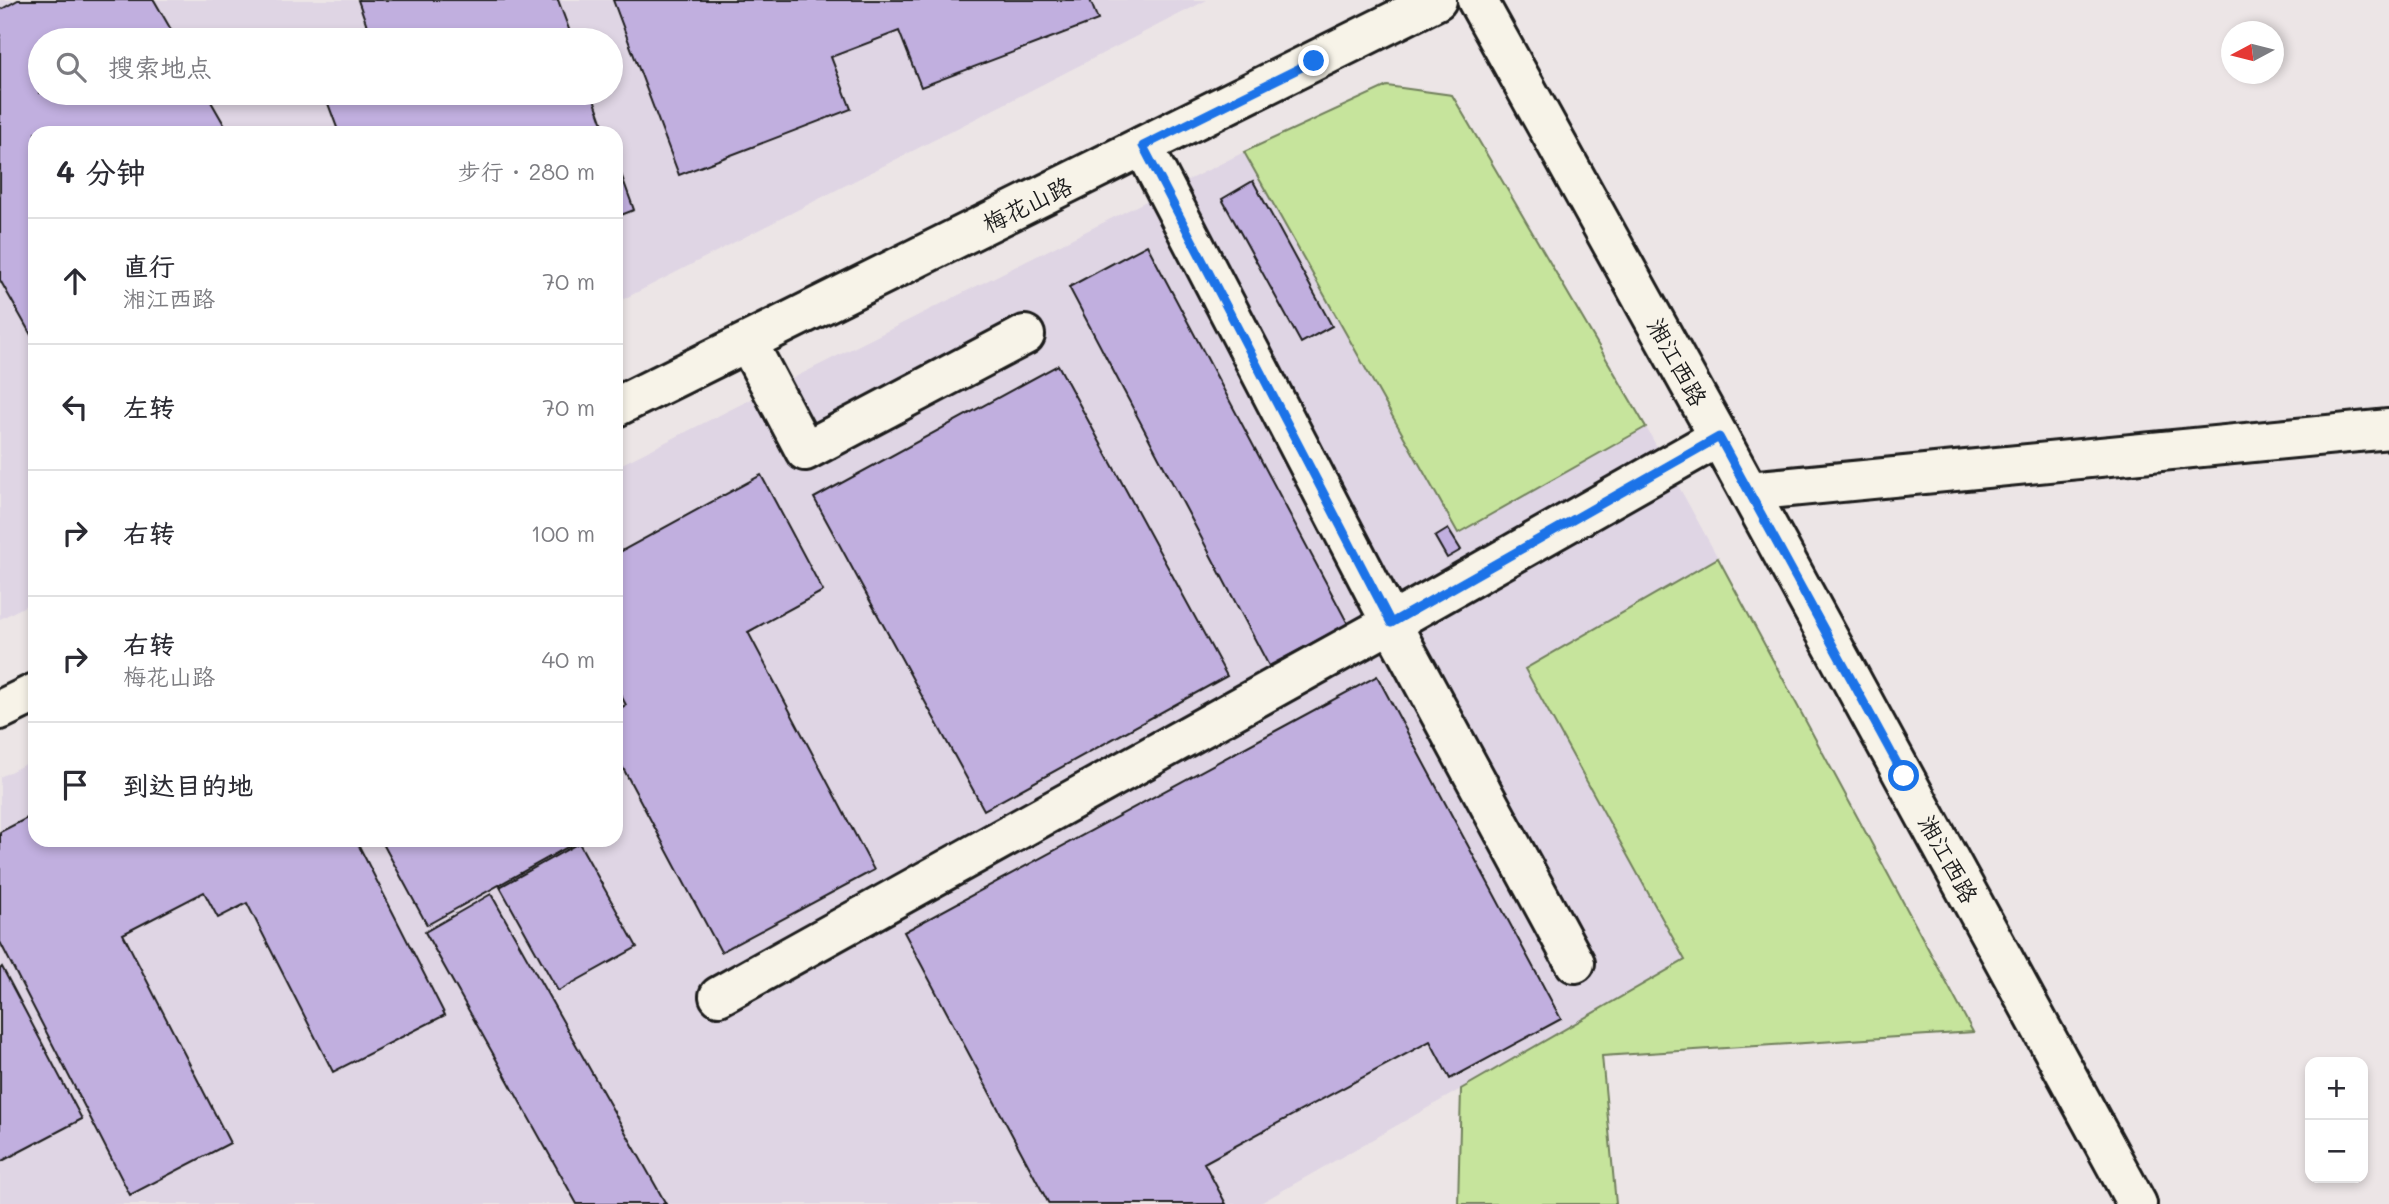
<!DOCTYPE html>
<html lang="zh">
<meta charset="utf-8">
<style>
:root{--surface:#fff;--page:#f7f7f7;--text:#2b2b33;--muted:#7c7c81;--line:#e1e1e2}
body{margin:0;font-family:Mali,"LXGW WenKai TC",sans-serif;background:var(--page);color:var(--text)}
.controls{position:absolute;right:21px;bottom:21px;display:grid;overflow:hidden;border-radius:14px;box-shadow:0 4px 10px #0003}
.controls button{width:63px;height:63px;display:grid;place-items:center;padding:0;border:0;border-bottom:2px solid var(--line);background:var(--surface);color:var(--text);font:35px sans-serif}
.compass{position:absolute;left:2221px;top:21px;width:63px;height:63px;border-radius:50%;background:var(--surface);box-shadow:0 4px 10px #0003;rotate:263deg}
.stop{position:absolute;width:21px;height:21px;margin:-16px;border:5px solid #1a73e8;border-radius:50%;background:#fff}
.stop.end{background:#1a73e8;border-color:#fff;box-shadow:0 2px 7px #0008}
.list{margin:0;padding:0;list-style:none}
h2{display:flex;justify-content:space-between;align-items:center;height:91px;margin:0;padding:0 28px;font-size:30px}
h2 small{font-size:23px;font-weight:400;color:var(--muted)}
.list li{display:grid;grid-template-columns:46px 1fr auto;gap:21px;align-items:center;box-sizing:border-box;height:126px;padding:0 28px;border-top:2px solid var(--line)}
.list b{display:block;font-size:26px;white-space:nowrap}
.list p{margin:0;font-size:23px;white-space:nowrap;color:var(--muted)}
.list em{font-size:23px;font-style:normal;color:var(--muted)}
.icon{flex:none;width:38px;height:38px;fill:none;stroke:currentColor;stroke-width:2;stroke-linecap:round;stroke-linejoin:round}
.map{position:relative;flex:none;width:2389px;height:1204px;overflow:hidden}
.search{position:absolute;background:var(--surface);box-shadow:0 4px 10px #0003;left:28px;top:28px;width:595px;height:77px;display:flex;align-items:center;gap:18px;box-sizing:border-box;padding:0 24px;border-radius:38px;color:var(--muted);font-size:26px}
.panel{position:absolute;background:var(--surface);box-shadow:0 4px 10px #0003;left:28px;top:126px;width:595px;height:721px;border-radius:21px}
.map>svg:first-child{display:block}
.built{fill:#dfd5e4;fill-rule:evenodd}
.green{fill:#c6e49c;stroke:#71805c;stroke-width:2}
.building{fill:#c1afdf;stroke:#1c1c1c;stroke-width:2}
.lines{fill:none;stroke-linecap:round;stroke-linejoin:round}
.minor-casing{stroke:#1c1c1c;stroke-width:44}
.tertiary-casing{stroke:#1c1c1c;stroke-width:44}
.primary-casing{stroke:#1c1c1c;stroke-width:44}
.minor{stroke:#f7f3e8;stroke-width:38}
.tertiary{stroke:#f7f3e8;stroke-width:38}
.primary{stroke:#f7f3e8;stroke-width:38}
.route{stroke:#1a73e8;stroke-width:9}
.labels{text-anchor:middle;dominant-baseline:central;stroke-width:5;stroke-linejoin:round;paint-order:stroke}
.street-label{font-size:24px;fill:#1c1c1c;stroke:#f7f3e8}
</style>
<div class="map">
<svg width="2389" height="1204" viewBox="0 0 2389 1204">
<rect width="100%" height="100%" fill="#ece5e6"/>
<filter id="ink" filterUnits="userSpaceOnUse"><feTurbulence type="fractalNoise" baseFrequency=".0143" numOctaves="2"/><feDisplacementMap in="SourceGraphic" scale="14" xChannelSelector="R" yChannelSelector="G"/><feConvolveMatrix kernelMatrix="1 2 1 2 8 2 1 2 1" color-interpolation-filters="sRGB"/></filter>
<g filter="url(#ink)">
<path class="built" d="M0,0H1207L616,303V133H35V601L0,619ZM40,40H611V93H40Z
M1244,152L1458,532L1646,427L1718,558L1525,669L1685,961L1259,1204H0V777L35,759V840H616V467Z"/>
<path class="green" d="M1387,86L1452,95L1646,427L1458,533L1244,152Z
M1718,558L1973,1032L1602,1056L1616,1204H1458L1461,1089L1685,960L1525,669Z"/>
<path class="building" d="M18,0H154L177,40H40V93H206L229,133H35V342L0,280V10Z
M358,0H558L573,40H372Z
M613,0H1090L1098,20L921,87L899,31L831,57L851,109L679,175Z
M339,93H592L606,133H339L326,98Z
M616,160L634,210L616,217Z
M1253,181L1332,326L1301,343L1222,199Z
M1147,245L1348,624L1269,666L1069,287Z
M1058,365L1227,676L984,810L814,498Z
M761,475L823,591L748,632L874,870L721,952L616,755V710L626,705L616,686V554Z
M1448,529L1461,550L1447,558L1435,537Z
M1377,676L1561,1019L1450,1079L1430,1041L1204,1163L1226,1204H1049L904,932Z
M35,814V840H356L445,1015L333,1072L247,903L218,918L204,892L123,934L230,1143L130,1195L0,942V832Z
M381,840H580L427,925Z
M579,843L637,947L558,991L500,887Z
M491,894L666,1204H577L425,932Z
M2,967L82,1119L0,1162V969Z"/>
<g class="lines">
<defs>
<path id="minor" d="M1143,146L1391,623L1575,963
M748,343L805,451L1025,335
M1749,491L2389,429
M719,996L1391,623L1719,437"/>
<path id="tertiary" d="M616,407L1437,0
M0,710L35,693"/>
<path id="primary" d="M1477,0L1719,437L2137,1204"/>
</defs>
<use href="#minor" class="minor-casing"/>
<use href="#tertiary" class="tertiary-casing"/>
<use href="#primary" class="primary-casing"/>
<use href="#minor" class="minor"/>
<use href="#tertiary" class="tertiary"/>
<use href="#primary" class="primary"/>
</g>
</g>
<g class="lines" filter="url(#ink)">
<path class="route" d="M1314,61L1143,146L1391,623L1719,437L1904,776"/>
</g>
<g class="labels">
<g class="street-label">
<text transform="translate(1027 204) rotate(-26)">梅花山路</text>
<text transform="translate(1678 362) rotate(61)">湘江西路</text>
<text transform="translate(1949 859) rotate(61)">湘江西路</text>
</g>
</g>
</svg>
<div class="controls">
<button>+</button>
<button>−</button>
</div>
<svg class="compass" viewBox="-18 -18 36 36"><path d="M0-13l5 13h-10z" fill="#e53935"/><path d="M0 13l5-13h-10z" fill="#7c7c81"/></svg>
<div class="stop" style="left:1904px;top:776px"></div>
<div class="stop end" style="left:1314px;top:61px"></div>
<div class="search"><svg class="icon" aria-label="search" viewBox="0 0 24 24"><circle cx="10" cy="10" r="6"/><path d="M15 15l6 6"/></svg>搜索地点</div>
<section class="panel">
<h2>4 分钟<small>步行 · 280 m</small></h2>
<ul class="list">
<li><svg class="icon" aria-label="ahead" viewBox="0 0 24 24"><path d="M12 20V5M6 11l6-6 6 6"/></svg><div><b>直行</b><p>湘江西路</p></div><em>70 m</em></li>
<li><svg class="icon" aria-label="left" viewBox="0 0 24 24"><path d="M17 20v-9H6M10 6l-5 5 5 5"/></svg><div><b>左转</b></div><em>70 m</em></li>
<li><svg class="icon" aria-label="right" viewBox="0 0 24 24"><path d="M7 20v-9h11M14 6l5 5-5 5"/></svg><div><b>右转</b></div><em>100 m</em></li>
<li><svg class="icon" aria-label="right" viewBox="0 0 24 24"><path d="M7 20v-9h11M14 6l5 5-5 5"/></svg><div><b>右转</b><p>梅花山路</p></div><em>40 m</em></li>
<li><svg class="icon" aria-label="arrive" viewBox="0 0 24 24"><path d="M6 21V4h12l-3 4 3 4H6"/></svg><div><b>到达目的地</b></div></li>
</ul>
</section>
</div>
